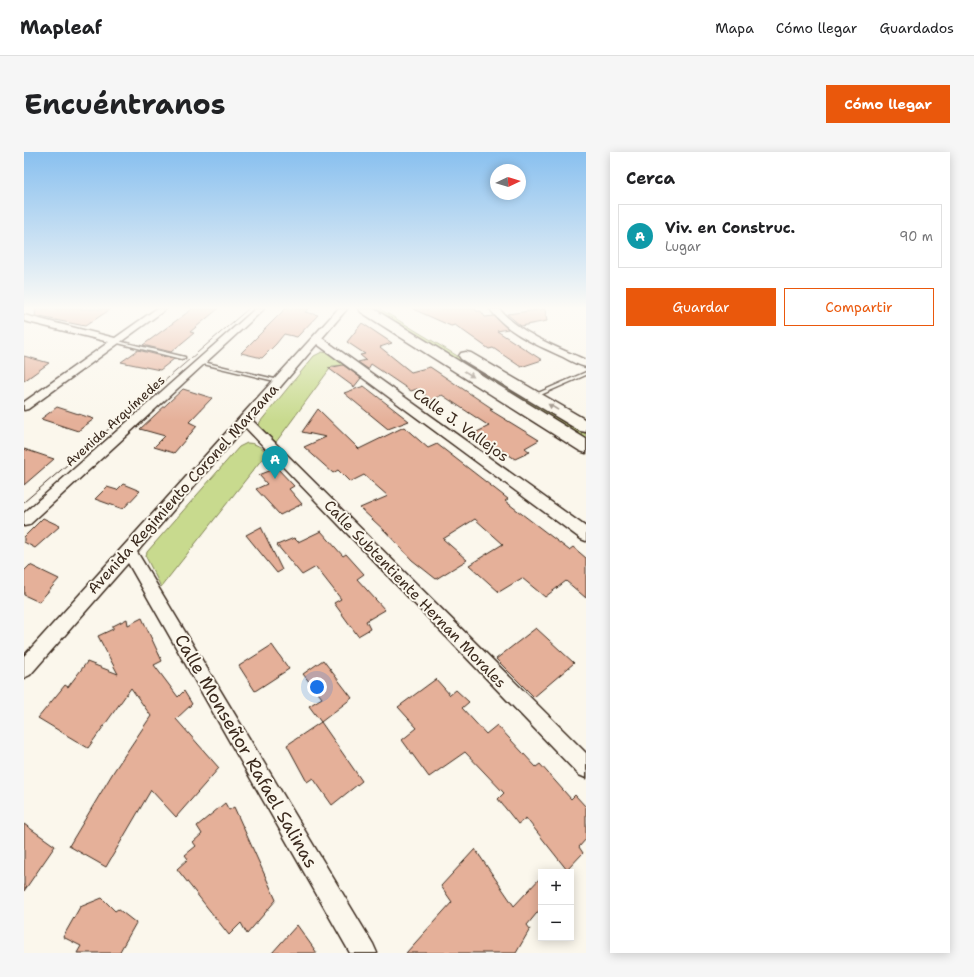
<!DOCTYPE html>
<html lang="es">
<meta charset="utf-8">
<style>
:root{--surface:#fff;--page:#f6f6f6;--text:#202124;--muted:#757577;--line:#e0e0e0;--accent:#ea580c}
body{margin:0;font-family:"Shantell Sans",sans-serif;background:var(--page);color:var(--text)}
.controls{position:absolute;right:12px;bottom:12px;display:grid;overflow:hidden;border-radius:0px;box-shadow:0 2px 10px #0003}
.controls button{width:36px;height:36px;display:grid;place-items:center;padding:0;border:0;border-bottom:1px solid var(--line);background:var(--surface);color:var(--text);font:20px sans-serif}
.compass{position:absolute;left:466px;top:12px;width:36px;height:36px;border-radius:50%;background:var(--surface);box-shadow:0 2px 10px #0003;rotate:86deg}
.you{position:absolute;left:293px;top:535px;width:14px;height:14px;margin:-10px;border:3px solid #fff;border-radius:50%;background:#1a73e8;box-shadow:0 0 0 6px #1a73e833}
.badge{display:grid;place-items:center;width:26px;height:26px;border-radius:50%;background:var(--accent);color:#fff;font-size:13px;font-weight:700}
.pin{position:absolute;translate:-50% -33px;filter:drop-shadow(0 1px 2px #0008)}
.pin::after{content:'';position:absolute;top:21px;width:14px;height:12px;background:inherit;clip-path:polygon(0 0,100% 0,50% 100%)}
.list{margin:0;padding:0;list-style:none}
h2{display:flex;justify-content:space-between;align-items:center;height:52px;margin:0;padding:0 16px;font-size:17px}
h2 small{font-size:13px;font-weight:400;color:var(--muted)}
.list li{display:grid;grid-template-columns:26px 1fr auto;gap:12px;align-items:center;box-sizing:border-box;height:64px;margin:0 8px 8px;padding:0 8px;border:1px solid var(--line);border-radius:0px}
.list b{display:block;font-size:15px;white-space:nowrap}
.list p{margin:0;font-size:13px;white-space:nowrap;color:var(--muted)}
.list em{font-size:13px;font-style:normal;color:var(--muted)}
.actions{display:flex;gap:8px;padding:12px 16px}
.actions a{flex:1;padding:9px 0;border:1px solid var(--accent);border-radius:0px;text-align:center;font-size:14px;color:var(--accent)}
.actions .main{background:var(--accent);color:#fff}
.map{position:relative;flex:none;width:562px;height:801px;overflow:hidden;border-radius:0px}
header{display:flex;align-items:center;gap:24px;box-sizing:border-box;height:56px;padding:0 20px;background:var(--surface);border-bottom:1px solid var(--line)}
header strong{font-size:19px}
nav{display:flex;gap:22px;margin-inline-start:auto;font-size:14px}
.intro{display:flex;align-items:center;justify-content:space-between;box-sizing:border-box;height:96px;padding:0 24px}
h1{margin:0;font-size:28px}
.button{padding:10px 18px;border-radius:0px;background:var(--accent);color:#fff;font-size:14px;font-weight:700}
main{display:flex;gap:24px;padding:0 24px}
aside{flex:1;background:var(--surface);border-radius:0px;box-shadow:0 2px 10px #0003}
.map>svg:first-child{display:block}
.green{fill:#c8da8e;stroke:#828256}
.building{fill:#e5b099;stroke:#3b2a1e}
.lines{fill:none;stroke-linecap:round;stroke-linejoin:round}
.lane-casing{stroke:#3b2a1e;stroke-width:3}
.street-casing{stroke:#3b2a1e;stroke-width:3}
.secondary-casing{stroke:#3b2a1e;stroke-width:3}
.lane{fill:#fbf7ec;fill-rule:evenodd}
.street{fill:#fbf7ec;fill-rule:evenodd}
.secondary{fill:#fbf7ec;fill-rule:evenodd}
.tram{stroke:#3b2a1e;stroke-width:1}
.oneway{fill:#9b9085}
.labels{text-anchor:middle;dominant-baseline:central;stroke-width:4;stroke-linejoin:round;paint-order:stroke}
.far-street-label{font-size:13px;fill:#3b2a1e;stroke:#fbf7ec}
.street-label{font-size:15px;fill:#3b2a1e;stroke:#fbf7ec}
.near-street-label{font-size:18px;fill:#3b2a1e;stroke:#fbf7ec}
</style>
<header>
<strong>Mapleaf</strong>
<nav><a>Mapa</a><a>Cómo llegar</a><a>Guardados</a></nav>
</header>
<div class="intro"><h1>Encuéntranos</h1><a class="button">Cómo llegar</a></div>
<main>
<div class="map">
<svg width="562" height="801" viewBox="0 0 562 801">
<rect width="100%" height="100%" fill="#fbf7ec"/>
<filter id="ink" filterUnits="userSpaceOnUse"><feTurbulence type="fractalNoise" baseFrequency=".025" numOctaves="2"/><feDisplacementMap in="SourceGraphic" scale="8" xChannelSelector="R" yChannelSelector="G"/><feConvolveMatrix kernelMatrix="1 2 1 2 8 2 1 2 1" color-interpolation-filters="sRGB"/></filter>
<g filter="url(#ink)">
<path class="green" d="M349,157H356L562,282V288Z
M298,200L304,201L322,213L308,214L252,290L235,274L236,270L290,204Z
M223,291C235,291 241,299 249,307H238L137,435L122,405L123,400L215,295Z"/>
<path class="building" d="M12,157H87L61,174L11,164Z
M168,157H194L166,180L170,181L147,200L119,193Z
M261,157H285L281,160L294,163L273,185L260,182L252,192L238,206L217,201Z
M389,157H452V159H457L461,165L470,164L484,177L473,179L518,208L497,215L469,196L465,197L431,173L427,174Z
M521,157L523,169L497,174L483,162Z
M338,171L368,191L356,195L387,220L406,215L469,257L466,258L515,288L501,296L506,300L491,307L473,295L471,297L449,282L465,274L418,243L407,248L393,237L387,239L347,212L344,217L334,210L342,208L336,203L341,202L323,190Z
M114,198L150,207L136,218L97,210Z
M0,204L25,211L0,229Z
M319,213L337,226L330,235L304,216Z
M340,234L385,269L364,277L320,241Z
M159,237L188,246L165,270L173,274L150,301L130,295L141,284L116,277Z
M33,255L70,267L54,279L17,267Z
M294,257L335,297L380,275L404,296L413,292L484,347L481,349L545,398L549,395L562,406V446L542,429L521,445L498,426L475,440L445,413L479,392L451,367L419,387L443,408L412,427L388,408L361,379L336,356L364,344L340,323L326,330L314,318L309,321L280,295L302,285L278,280Z
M0,297L30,307L0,333Z
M253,316L270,334L265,337L278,352L256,363L232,337L243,332L235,323Z
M99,332L116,339L99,357L71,347L83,335L93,338Z
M19,366L36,374L11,396L0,390V385Z
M237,375L258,418L253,421L222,383Z
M297,379L319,404L322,402L340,422L333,427L361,458L342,469L346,477L334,484L310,451L317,447L292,415L278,423L253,393L270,386L274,390Z
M6,413L35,427L15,450L0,443V419Z
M118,466L138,509L130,513L154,545L160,539L168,552L152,567L195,616L152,665L127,638L82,715L45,694L90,619L127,564L107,536L64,596L14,566L41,533L44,535L63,510L94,522L74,484L89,477V474L103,467L104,473Z
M512,476L550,511L510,545L472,507Z
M248,493L265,517L231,539L215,514Z
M299,508L328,546L297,570L285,554L298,546L279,522Z
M412,527L426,543L432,538L445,550L438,556L462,582L473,573L512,615L516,612L547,647L551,643L562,655V687L555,695L559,701L543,718L502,666L494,672L474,647L480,641L441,600L405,625L378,588L393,576L374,555Z
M297,570L338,629L308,653L289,626L283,630L263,593Z
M201,651L205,658L210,655L252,748L223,782L217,771L205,783L153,717L164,707L161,703L172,694L169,690L178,682L173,674Z
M0,672L31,694L0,739Z
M451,697L490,754L517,725V756L503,773L506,777L492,801H382L428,750L417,734Z
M78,746L91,759L94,757L112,771L95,801H53L57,794L39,785L56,755Z
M273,773L293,801H248Z"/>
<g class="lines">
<defs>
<path id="lane" d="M90,188L161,205V206L157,207L90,190Z
M175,209L255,228L257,229L255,230L175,211Z
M562,220V223L512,245L507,244Z"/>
<path id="street" d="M132,157H142L4,257L0,258V250L85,190L0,169V163L91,186Z
M231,157H240L5,373L0,374V361Z
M314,157H323L298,186L562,375V389L557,387L293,192L228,268L562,601V626L555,623L221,275L113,400L349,792L353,801H326L104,411L6,523L0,526V504Z
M466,157H475C497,182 532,195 562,208V215C554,213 546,209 539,205C513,193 483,181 466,157Z"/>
<path id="secondary" d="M335,157H350L562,287V301L556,299L337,160Z
M442,200L447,201L562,268V280L556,279L437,207L435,204L437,201Z"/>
</defs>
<use href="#lane" class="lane-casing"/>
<use href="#street" class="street-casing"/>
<use href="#secondary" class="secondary-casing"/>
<use href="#lane" class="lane"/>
<use href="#street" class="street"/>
<use href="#secondary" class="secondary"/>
<path class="tram" d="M0,350L224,157"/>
</g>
<defs><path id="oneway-solid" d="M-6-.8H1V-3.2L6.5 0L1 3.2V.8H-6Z"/></defs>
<g class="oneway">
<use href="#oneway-solid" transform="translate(445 222) rotate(32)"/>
<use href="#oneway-solid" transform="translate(529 255) rotate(-149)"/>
</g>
</g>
<linearGradient id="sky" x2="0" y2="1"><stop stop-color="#89c0ef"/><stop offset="0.58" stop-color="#fdfbf6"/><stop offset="1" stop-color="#fdfbf6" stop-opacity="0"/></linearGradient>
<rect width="562" height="269" fill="url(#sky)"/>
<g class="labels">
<g class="far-street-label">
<text transform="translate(91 269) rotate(-42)">Avenida Arquímedes</text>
</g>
<g class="street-label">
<text transform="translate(437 273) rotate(36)">Calle J. Vallejos</text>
<text transform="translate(159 337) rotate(-48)">Avenida Regimiento Coronel Marzana</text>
<text transform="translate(391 442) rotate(46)">Calle Subtentiente Hernan Morales</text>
</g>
<g class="near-street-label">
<text transform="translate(222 599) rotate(60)">Calle Monseñor Rafael Salinas</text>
</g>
</g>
</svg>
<div class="controls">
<button>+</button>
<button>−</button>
</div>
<svg class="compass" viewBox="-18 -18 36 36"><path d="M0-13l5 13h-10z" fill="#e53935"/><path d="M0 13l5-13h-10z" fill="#757577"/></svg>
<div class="you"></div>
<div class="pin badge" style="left:251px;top:327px;background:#0f9aa8">A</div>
</div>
<aside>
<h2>Cerca<small></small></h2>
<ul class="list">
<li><span class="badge" style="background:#0f9aa8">A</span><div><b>Viv. en Construc.</b><p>Lugar</p></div><em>90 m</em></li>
</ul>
<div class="actions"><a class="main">Guardar</a><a>Compartir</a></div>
</aside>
</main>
